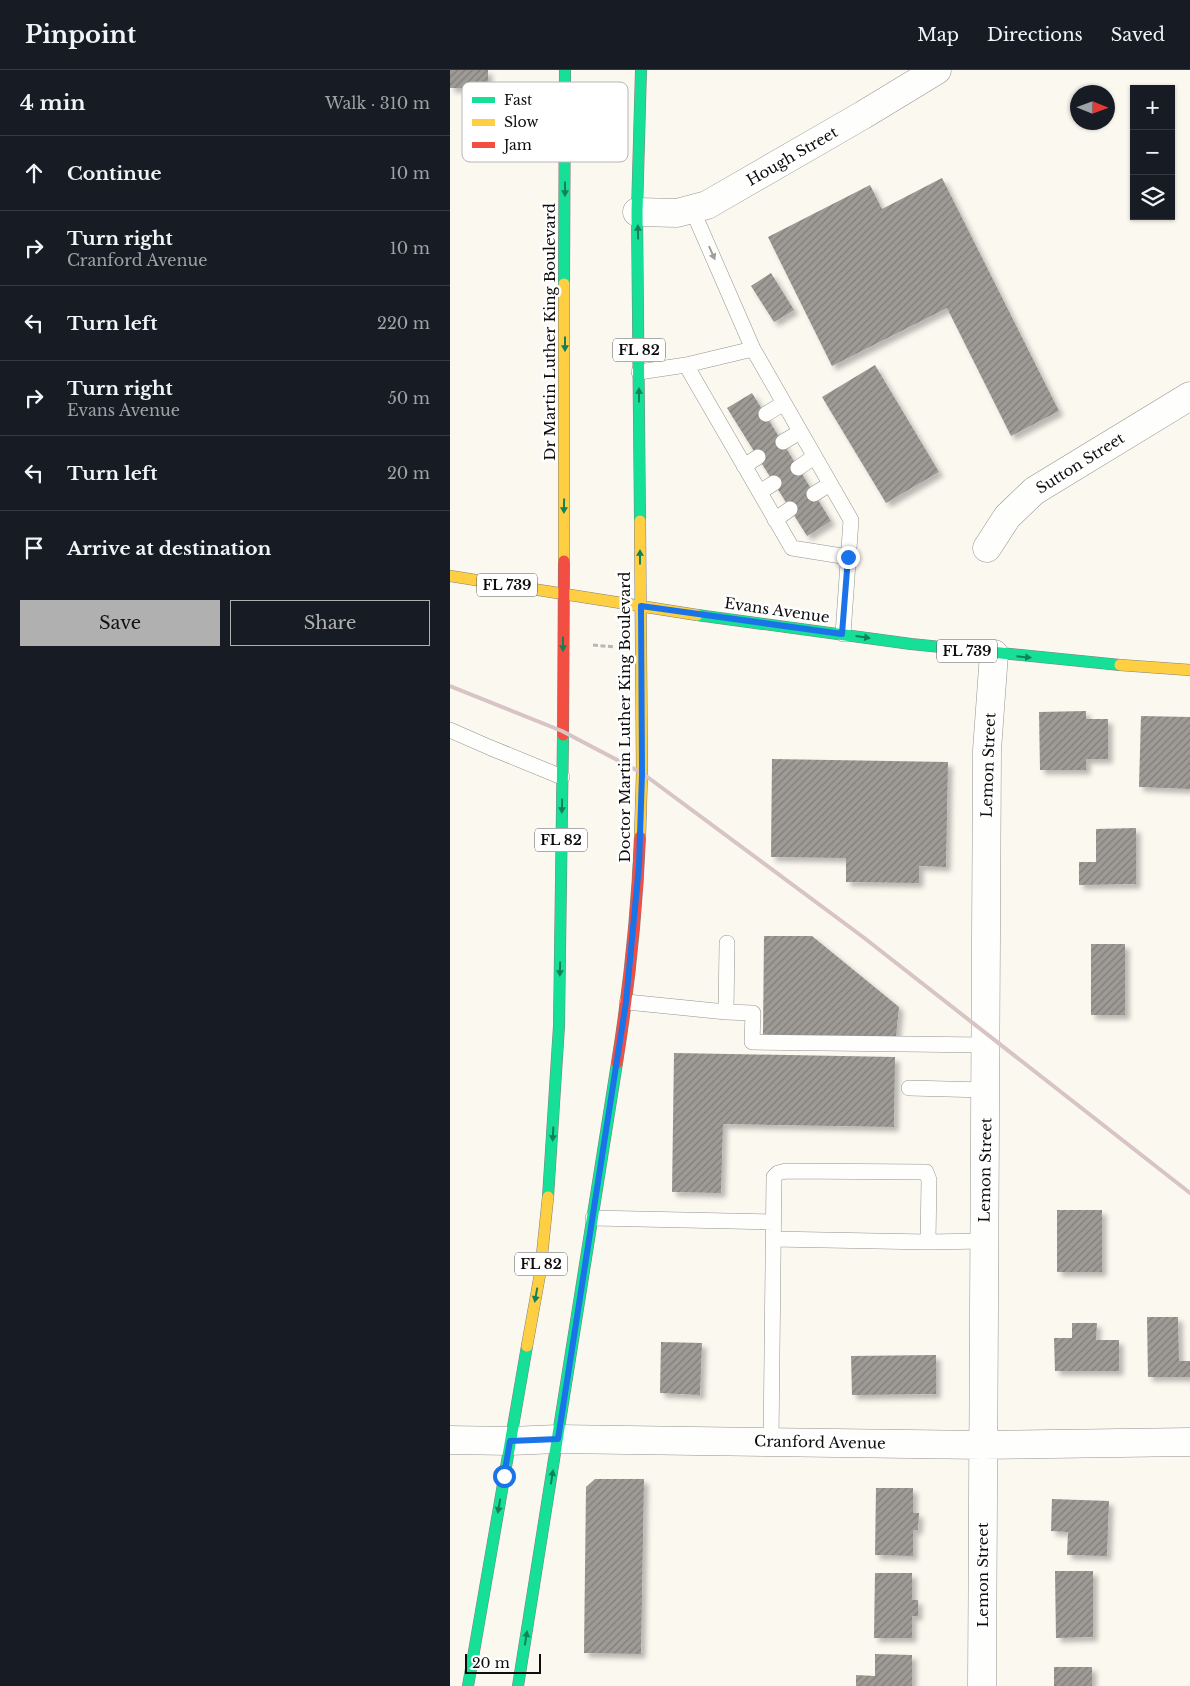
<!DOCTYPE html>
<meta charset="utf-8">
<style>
:root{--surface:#171b24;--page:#20242c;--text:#f1f3f6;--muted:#9ea1a6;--line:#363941;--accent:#b0b0b1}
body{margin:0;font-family:"Libre Baskerville",serif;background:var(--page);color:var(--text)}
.controls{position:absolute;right:15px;top:15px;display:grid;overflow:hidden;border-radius:0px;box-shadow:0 1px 4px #0004}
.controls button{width:45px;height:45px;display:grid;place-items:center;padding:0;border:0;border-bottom:1px solid var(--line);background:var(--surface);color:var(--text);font:25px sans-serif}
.compass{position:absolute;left:620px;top:15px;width:45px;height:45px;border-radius:50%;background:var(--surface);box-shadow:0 1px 4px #0004;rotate:91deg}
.scale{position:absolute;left:15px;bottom:12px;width:76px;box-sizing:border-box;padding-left:5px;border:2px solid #0d0d0d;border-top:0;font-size:14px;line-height:18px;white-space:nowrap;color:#0d0d0d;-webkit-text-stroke:4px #fff;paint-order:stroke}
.stop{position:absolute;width:15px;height:15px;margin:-11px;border:4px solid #1a73e8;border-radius:50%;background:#fff}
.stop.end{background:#1a73e8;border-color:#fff;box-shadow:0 1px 5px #0008}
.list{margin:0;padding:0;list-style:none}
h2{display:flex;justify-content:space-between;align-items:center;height:65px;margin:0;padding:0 20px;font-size:21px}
h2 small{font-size:16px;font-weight:400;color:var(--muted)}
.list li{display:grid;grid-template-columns:32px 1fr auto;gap:15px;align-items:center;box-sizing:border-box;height:75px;padding:0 20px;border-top:1px solid var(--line)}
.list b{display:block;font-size:19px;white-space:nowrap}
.list p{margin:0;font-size:16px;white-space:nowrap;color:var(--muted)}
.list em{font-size:16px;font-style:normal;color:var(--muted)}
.actions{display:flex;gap:10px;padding:15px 20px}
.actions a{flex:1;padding:11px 0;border:1px solid var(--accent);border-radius:0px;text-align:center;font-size:18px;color:var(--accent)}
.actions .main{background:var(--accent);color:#111}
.icon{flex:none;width:28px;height:28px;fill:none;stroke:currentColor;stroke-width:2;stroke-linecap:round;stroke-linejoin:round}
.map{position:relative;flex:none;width:740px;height:1616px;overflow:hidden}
header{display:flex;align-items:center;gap:30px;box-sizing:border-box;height:70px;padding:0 25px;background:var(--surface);border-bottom:1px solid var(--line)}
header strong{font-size:24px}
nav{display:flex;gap:28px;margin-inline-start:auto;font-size:18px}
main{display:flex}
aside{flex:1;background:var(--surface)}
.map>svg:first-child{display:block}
.building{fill:url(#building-hatch);filter:url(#shadow)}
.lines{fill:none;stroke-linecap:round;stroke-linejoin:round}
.lane-casing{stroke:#94938f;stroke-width:16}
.street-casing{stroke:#94938f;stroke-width:29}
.fast-casing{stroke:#81807c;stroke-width:12}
.slow-casing{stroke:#81807c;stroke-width:12}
.jam-casing{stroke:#81807c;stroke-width:12}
.path{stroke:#b8b7b6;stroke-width:3;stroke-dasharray:5 2.5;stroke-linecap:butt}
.lane{stroke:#fefefd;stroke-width:15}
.street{stroke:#fefefd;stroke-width:28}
.fast{stroke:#16e098;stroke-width:11}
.slow{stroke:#ffcf43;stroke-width:11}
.jam{stroke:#f24e42;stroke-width:11}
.rail{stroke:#d8c3c5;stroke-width:4}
.oneway{fill:#128159}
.oneway2{fill:#9e9e9d}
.route{stroke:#1a73e8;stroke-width:6}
.labels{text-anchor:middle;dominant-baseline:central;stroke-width:5;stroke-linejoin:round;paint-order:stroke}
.shield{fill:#fff;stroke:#565656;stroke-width:1}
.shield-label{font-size:14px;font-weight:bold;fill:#0d0d0d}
.street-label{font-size:15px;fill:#0d0d0d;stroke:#fff}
.key{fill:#fff;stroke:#b6b6b6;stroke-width:1}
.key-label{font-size:14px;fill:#0d0d0d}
</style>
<header>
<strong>Pinpoint</strong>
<nav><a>Map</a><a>Directions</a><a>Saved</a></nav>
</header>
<main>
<aside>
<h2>4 min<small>Walk · 310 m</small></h2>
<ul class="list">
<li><svg class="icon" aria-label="ahead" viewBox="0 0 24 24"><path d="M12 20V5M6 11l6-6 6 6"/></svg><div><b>Continue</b></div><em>10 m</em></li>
<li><svg class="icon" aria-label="right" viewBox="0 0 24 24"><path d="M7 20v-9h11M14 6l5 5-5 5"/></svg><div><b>Turn right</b><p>Cranford Avenue</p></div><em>10 m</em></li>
<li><svg class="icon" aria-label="left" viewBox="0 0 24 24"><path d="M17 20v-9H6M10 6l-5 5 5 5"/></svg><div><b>Turn left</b></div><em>220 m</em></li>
<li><svg class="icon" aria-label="right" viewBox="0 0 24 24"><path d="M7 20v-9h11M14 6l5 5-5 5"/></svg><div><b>Turn right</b><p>Evans Avenue</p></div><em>50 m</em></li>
<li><svg class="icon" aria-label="left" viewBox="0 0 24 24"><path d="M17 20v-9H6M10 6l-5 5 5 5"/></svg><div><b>Turn left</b></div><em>20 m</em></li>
<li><svg class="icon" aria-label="arrive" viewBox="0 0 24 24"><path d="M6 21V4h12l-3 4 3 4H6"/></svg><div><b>Arrive at destination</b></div></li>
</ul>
<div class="actions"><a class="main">Save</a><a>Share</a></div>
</aside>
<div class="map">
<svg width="740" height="1616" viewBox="0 0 740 1616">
<defs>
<pattern id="building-hatch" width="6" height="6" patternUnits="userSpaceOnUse" patternTransform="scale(1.25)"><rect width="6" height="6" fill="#9e9b96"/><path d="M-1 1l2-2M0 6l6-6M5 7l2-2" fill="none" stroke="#7f7d79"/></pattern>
<filter id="shadow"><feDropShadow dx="4.5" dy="4.5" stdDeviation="2.5" flood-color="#0004"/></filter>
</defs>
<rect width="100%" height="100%" fill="#fbf8f0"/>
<path class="building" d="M0,0H38V18H0Z
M492,108L609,341L561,366L497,238L382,296L318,167L420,115L432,139Z
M321,203L344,240L324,252L301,216Z
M425,295L489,402L436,433L372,327Z
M302,323L381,451L357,466L277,338Z
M636,641V649H658V689H636V700H590L589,642Z
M691,646L740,647V719L689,717Z
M322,689L498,692L496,797L469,796V813L396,812V788L321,787Z
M686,758V814L629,815V792H646V759Z
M314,866H362L449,937L446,967L313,965Z
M641,874H675V945H641Z
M224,983L445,987L444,1057L273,1054L271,1123L222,1122Z
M607,1140H652V1202H607Z
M697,1247H728L729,1291H740V1307H698Z
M622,1253H647L646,1270H669V1301H605L604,1268H622Z
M211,1272L252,1273L250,1325L210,1323Z
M486,1285V1324L402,1325L401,1286Z
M145,1409H194L191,1584L134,1583L136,1417Z
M426,1418H463V1443H469L468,1460H463V1486L425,1485Z
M602,1429L659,1431L657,1486L617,1485L618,1462L601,1461Z
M605,1501H643V1567L606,1568Z
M425,1503H462V1530H468V1546H462V1568H424Z
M425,1584L462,1585V1616H406V1605L425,1606Z
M604,1597H642V1616H604Z"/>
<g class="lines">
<defs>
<path id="lane" d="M242,139L303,279
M236,295L342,478L398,487
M189,302L236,295L303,279L401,450L393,564
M316,344L334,333
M333,372L350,362
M294,396L308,387
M348,398L364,387
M310,422L324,413
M364,424L380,414
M325,450L340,439
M0,660L41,678L112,707
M177,932L276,942L277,873
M276,942L303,943L302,972L535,975
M459,1018L535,1020
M143,1148L324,1152
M323,1169L478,1172L534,1171
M321,1372L324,1107L328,1103L336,1101L476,1102L479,1110L478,1172"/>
<path id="street" d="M187,142L227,143L257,135L413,45L487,0
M537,478L557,447L584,421L740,326
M0,1370L60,1371L108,1369L532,1375L740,1372
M532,1616L537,680L544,584"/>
<path id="fast" d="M114,214L115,0
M190,451L187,142L191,0
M247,545L461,574L670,595
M98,1127L109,956L113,665
M18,1616L77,1276
M68,1616L167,993"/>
<path id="slow" d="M190,451L192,703L190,767
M114,491V214
M0,506L247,545
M670,595L740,600
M77,1276L90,1204L98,1127"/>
<path id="jam" d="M113,665L114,491
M167,993C179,918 187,842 190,767"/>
</defs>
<use href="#lane" class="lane-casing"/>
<use href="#street" class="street-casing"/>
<use href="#fast" class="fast-casing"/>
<use href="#slow" class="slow-casing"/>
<use href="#jam" class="jam-casing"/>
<path class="path" d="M143,575L165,577"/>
<use href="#lane" class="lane"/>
<use href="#street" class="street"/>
<use href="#fast" class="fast"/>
<use href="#slow" class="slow"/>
<use href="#jam" class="jam"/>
<path class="rail" d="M0,616L112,661L192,703L413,867L740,1123"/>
</g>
<defs><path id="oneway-solid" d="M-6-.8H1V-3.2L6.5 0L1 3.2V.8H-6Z" transform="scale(1.25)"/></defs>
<g class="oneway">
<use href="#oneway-solid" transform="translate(115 119) rotate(90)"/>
<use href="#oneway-solid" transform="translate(188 162) rotate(-91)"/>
<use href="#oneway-solid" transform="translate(115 274) rotate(90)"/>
<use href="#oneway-solid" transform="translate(189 325) rotate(-90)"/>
<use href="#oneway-solid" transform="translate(114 436) rotate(91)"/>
<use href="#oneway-solid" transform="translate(190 487) rotate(-90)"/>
<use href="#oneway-solid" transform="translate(413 567) rotate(8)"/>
<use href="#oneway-solid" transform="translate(113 574) rotate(90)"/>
<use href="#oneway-solid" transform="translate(574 587) rotate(6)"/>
<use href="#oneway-solid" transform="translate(112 736) rotate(91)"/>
<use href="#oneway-solid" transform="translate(110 899) rotate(91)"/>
<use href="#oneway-solid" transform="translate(103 1064) rotate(93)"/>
<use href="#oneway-solid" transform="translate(86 1225) rotate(100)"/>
<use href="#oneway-solid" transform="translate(102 1407) rotate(-81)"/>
<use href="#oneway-solid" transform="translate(49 1436) rotate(100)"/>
<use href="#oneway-solid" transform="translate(76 1568) rotate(-81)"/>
</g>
<use class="oneway2" href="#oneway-solid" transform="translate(262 183) rotate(66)"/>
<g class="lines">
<path class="route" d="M54,1406L60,1371L108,1369L176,932L189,795L192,704L191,536L392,564L398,487"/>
</g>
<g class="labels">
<g class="shield">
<rect x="163" y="268.5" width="52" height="23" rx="4"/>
<rect x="27" y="503.5" width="60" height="23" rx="4"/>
<rect x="487" y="569.5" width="60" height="23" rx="4"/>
<rect x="85" y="758.5" width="52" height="23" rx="4"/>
<rect x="65" y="1182.5" width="52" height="23" rx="4"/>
</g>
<g class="shield-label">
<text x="189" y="280">FL 82</text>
<text x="57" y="515">FL 739</text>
<text x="517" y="581">FL 739</text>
<text x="111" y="770">FL 82</text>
<text x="91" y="1194">FL 82</text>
</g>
<g class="street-label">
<text transform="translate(342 86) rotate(-30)">Hough Street</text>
<text transform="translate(99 262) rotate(-90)">Dr Martin Luther King Boulevard</text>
<text transform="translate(630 393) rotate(-32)">Sutton Street</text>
<text transform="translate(327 540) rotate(8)">Evans Avenue</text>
<text transform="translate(174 647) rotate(-90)">Doctor Martin Luther King Boulevard</text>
<text transform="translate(538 695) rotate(-88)">Lemon Street</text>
<text transform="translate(535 1100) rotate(-89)">Lemon Street</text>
<text transform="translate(370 1372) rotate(1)">Cranford Avenue</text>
<text transform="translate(532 1505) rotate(-90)">Lemon Street</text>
</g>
</g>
<rect x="12" y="12" width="166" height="80" rx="8" class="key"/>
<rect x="22" y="27" width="23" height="6" fill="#16e098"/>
<rect x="22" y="49" width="23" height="7" fill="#ffcf43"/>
<rect x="22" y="72" width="23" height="6" fill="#f24e42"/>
<g class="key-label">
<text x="54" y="35">Fast</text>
<text x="54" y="57">Slow</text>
<text x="54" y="80">Jam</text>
</g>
</svg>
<div class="controls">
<button>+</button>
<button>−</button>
<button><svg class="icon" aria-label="layers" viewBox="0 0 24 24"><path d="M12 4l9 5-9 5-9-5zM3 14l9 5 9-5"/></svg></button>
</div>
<svg class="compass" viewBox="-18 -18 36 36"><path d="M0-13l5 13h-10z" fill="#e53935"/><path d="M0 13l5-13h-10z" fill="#9ea1a6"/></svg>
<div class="scale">20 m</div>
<div class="stop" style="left:54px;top:1406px"></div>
<div class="stop end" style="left:398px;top:487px"></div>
</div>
</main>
